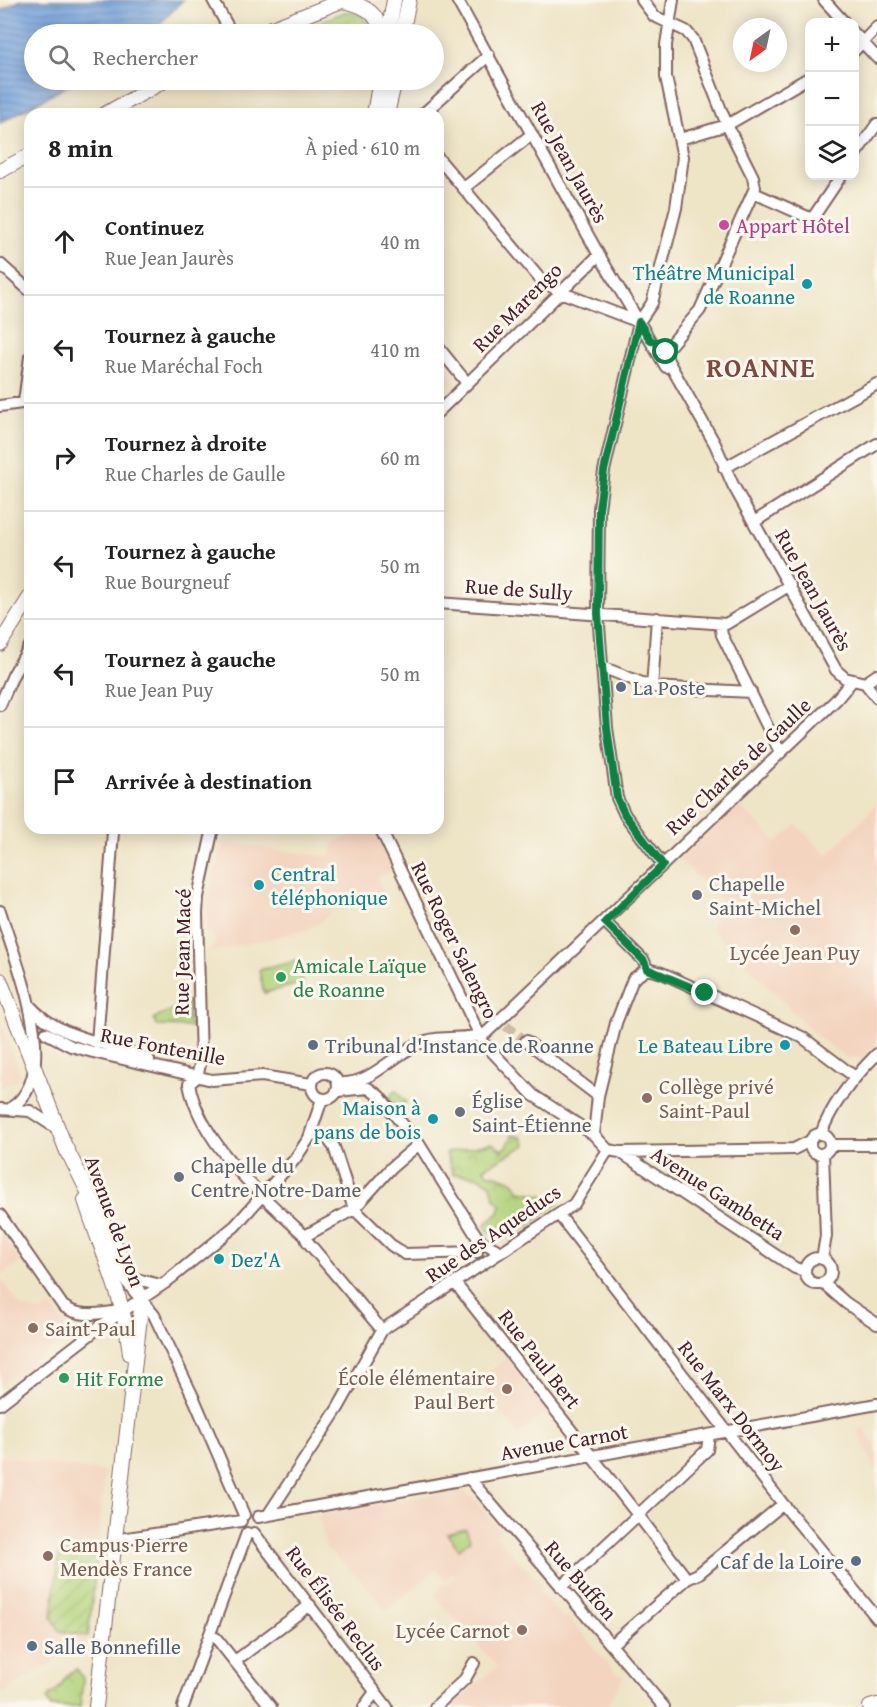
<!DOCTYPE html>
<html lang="fr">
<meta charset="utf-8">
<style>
:root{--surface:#fff;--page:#f2f2f2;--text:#222;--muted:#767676;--line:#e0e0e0}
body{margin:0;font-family:"Gentium Book Plus",serif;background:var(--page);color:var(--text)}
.controls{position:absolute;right:18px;top:18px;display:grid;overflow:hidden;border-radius:12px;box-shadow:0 3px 15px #0003}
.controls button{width:54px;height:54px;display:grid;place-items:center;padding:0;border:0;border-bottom:2px solid var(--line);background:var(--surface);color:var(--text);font:30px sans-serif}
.compass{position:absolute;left:733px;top:18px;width:54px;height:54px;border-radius:50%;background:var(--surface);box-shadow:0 3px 15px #0003;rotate:213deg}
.stop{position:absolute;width:18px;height:18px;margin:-14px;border:4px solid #0b8043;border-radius:50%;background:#fff}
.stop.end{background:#0b8043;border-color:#fff;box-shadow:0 2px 6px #0008}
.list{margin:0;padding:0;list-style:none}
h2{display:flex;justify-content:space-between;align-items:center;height:78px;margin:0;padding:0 24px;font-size:26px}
h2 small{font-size:20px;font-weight:400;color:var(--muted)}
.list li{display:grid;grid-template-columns:39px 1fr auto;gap:18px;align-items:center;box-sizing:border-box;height:108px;padding:0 24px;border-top:2px solid var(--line)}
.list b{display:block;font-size:22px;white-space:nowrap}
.list p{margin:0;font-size:20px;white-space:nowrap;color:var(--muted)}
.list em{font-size:20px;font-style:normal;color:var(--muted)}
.icon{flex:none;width:33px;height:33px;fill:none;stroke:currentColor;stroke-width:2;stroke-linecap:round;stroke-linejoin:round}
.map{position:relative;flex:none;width:877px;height:1707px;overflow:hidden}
.search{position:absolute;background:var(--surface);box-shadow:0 3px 15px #0003;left:24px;top:24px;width:420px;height:66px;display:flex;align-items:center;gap:15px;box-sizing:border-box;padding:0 21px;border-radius:33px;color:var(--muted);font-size:22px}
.panel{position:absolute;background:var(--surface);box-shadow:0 3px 15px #0003;left:24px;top:108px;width:420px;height:726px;border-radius:18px}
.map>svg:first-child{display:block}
.built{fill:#f3d4bf}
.grass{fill:url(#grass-tufts);stroke:#7e7953;stroke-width:1.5}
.park{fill:url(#park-crowns);stroke:#7e7953;stroke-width:1.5}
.garden{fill:url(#garden-furrows);stroke:#7e7953;stroke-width:1.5}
.pitch{fill:#b2d37b;stroke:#7e7953;stroke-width:1.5}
.water{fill:url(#water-rules);stroke:#5e6082;stroke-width:1.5}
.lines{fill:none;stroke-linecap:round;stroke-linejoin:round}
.minor-tunnel{stroke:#cdbda7;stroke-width:10;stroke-dasharray:10 5;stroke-linecap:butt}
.minor-casing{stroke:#836461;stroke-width:14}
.major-casing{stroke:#836461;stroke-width:16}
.minor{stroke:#fff;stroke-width:10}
.major{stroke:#fff;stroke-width:14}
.route{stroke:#0b8043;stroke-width:8}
.hotel-dot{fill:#d1479c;stroke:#fbf7ec;stroke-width:2}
.culture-dot{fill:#0f9aa8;stroke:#fbf7ec;stroke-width:2}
.service-dot{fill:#5c6f8a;stroke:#fbf7ec;stroke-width:2}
.worship-dot{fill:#6b7280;stroke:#fbf7ec;stroke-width:2}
.education-dot{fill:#8d6e63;stroke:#fbf7ec;stroke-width:2}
.leisure-dot{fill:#2e9e5b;stroke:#fbf7ec;stroke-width:2}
.labels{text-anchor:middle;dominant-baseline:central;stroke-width:6;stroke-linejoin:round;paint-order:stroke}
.street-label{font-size:21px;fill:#4a1f2b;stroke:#fbf7ec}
.hotel-label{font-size:21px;fill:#b23c85;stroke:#fbf7ec;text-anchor:start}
.culture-label{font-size:21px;fill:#0d838f;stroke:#fbf7ec;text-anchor:end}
.service-label{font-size:21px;fill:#4e5e75;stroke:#fbf7ec;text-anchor:start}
.worship-label{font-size:21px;fill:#5b616d;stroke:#fbf7ec;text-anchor:start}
.education-label{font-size:21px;fill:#785e54;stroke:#fbf7ec;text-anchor:start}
.leisure-label{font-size:21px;fill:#27864d;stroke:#fbf7ec;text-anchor:start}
.district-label{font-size:27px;font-weight:bold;letter-spacing:1.5px;fill:#7e4940;stroke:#fbf7ec}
</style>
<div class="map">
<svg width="877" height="1707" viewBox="0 0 877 1707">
<defs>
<pattern id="grass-tufts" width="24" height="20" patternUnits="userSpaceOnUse" patternTransform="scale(1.5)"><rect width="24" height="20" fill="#b2d37b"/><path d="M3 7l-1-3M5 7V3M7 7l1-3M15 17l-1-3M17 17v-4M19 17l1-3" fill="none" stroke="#9bb56a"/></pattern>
<pattern id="park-crowns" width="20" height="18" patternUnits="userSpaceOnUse" patternTransform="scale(1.5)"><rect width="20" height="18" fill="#b2d37b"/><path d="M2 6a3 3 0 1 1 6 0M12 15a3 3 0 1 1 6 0" fill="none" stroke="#9bb56a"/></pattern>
<pattern id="garden-furrows" width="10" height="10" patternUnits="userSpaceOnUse" patternTransform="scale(1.5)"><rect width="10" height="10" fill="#b2d37b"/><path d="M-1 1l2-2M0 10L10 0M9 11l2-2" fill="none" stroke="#9bb56a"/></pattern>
<pattern id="water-rules" width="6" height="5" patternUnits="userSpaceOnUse" patternTransform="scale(1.5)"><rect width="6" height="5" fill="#72a0da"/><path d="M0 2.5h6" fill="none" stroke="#6082b1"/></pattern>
</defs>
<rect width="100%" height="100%" fill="#fbf7ec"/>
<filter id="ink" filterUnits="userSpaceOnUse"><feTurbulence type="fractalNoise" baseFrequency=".0167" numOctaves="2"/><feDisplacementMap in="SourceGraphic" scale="12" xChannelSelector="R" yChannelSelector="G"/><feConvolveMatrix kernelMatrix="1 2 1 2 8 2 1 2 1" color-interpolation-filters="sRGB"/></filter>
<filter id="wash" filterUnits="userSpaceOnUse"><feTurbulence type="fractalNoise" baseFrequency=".008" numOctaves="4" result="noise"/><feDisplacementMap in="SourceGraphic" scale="24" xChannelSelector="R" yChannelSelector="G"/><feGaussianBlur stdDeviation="1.35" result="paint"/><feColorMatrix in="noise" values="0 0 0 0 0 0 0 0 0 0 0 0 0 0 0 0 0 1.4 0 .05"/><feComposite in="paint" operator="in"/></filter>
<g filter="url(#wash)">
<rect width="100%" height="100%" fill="#eee4c6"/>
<path class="built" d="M438,358L454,378V384L438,400Z
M737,803L777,842L797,825L827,856L877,804V1044L862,1058H847L816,1035L710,927L717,920L710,913L722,900L678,858Z
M362,828H373L393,870L377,878L387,899L332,911L320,923L306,930L208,953L215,944L214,936L207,932L208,901L223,842L327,857L331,855L333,843Z
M0,1020L21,1078L0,1088Z
M0,1232L21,1262L0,1276Z
M0,1278L21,1307L40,1312L51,1305L70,1334L0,1387Z
M506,1358L548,1411L518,1434L477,1382Z
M865,1427L873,1443L877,1442V1473L857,1430Z
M0,1457L105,1472L87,1642L0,1694Z
M464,1489L500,1530L495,1535L541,1585L538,1590L563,1619L568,1616L615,1673L623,1677L607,1707H451L497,1667L434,1595L442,1588L440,1585L442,1583L445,1586L456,1575L454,1573L446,1580L436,1569L387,1611L360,1579L326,1548L319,1515Z"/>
<path class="grass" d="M395,1090L406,1102L397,1107L389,1098Z
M466,1529L470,1540L459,1549L447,1534Z"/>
<path class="park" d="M345,12C359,12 369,20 371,34H299L297,31Z
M183,26L191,27L196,34H169L176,28Z
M512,1135L522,1137L526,1145L484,1168L487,1173C502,1177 512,1177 520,1191L550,1197L559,1203C538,1215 502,1257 484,1225L499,1213L501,1205L494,1198L491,1184L476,1176L453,1174L446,1153L492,1143L502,1150L507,1147Z
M77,1669L83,1679L80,1707H51L47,1699C50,1693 53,1694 57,1690C67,1680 60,1678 77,1669Z"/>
<path class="garden" d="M59,1553L97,1557L88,1636L60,1631L52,1617Z"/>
<path class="pitch" d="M297,961L303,983L264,993L259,970Z
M189,1001L188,1021L195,1027L157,1026L154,1019Z"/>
<path class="water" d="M21,0H183L150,34H34V80H78L0,123V11Z"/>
</g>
<g filter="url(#ink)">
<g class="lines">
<path class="minor-tunnel" d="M0,999L46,1033
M506,1026L526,1041"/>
<defs>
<path id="minor" d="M213,0L232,34
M457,0L599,255L666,367
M642,0L654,16L686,31L693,39L727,125L753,177L755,188L700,310L667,349V359L715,444L733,485L836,670L845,678L865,683
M824,0L844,22
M854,33L877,58
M854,51L877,27
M423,114L489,55
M680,139L727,125L810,77
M854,156L877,124
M438,158L540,279L560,292L639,322
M464,188L532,134
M754,193L812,219L841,176
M0,264L30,291
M438,347L467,383
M24,402L30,357
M0,406L29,402
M438,412L599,255
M724,468L877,384
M754,522L877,444
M438,603L726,624L790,585
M720,624L722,635L780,752
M602,667L652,687L751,692
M865,683L877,698
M865,683L877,675
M652,687L657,618
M0,705L13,675L30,646
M213,828L198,897L197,914L201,1060L197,1077L189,1084C200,1143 263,1197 305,1236L307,1241L382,1330
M380,828L483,1042L533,1095L594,1135L608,1150
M663,865L625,815L617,798L607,728L598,613L599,509L604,471L639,322L652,303L676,208L683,157L666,77V45L673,0
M0,911C15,961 64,1072 12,1107
M605,922L644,961L647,969
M647,969L662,973L802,1037L855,1077
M29,1005C62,1042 108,1040 149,1060
M46,1033L71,1046L93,1052L212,1080L262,1076L311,1084
M526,1041L598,1096
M97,1043L113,832L111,828
M312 1086a13 13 0 1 1 26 0a13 13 0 1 1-26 0Z
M338,1083C373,1086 394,1051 426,1041C445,1035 467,1041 486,1033L836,700L852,681
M337,1091L368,1088L379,1096L419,1144L479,1240L499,1251
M0,1109L30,1111L59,1130
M311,1132L328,1139L334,1147L354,1209L391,1245L405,1254L477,1252
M810 1144a10 10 0 1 1 20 0a10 10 0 1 1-20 0Z
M821,1134C832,1103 854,1077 877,1054
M594,1135L598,1096L616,1023L633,979L647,969
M830,1145H877
M608,1150L620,1152L795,1268L805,1271
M620,1152L794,1149L810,1141
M0,1215L63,1306C81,1319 100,1313 120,1311
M559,1215L783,1504L877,1618
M305,1236L354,1209L391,1168L419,1144
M104,1239L124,1279L154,1315L195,1401L244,1515
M805 1271a13 13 0 1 1 26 0a13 13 0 1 1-26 0Z
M822,1259L826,1236L823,1154
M132,1278L161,1285
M455,1283L638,1515L707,1450L709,1435
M823,1283L846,1303L877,1324
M0,1404L101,1326L165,1283L235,1226L295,1159L309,1138L322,1099
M469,1478L664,1707
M268,1515L338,1408L382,1330L574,1204L608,1150
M258,1517L877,1404
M254,1533L387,1707
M114,1540L241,1521
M561,1587L638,1515L687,1579
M209,1636L216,1638L271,1707
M611,1645L687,1579L698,1574L783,1504
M235,1661L310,1605
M183,1707L247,1533
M364,1707L375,1692
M435,1707L465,1679L474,1663"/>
<path id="major" d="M342,1C362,4 379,12 381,34
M257,34L344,0
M388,34L394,0
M402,34L409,0
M105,114L166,80
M374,114L380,80
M387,114L395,80
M0,171L30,155
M0,644L30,597
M0,980L68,1154
M65,1146L142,1299L96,1707
M85,1200C102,1255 124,1295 130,1354
M870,1707L877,1705"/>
</defs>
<use href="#minor" class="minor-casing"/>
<use href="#major" class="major-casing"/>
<use href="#minor" class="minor"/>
<use href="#major" class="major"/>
</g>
</g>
<g class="lines" filter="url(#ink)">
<path class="route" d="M666,352L670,344L651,341L639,322L604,471L599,509L598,614L607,728L617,798L625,815L663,865L605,922L644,961L647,969L705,993"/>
</g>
<circle class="hotel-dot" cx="724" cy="225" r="6"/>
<g class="culture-dot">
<circle cx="807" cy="284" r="6"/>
<circle cx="259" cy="885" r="6"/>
<circle cx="785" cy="1045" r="6"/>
<circle cx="433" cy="1119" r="6"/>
<circle cx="219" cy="1259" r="6"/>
</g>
<g class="service-dot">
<circle cx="621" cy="687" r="6"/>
<circle cx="313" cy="1045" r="6"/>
<circle cx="856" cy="1561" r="6"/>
<circle cx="32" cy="1646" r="6"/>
</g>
<g class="worship-dot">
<circle cx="697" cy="895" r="6"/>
<circle cx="460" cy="1112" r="6"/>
<circle cx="179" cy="1177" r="6"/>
</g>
<g class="education-dot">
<circle cx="795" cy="930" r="6"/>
<circle cx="647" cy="1098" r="6"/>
<circle cx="33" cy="1328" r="6"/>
<circle cx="507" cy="1389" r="6"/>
<circle cx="48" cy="1556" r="6"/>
<circle cx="522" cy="1630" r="6"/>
</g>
<g class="leisure-dot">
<circle cx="281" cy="977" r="6"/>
<circle cx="64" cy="1378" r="6"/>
</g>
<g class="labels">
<g class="street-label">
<text transform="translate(570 162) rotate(61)">Rue Jean Jaurès</text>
<text transform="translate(517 307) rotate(-45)">Rue Marengo</text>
<text transform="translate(519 589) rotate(4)">Rue de Sully</text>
<text transform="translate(814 590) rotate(61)">Rue Jean Jaurès</text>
<text transform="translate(738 766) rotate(-43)">Rue Charles de Gaulle</text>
<text transform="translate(455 940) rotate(64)">Rue Roger Salengro</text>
<text transform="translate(182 952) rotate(-89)">Rue Jean Macé</text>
<text transform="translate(163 1046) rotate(11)">Rue Fontenille</text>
<text transform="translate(718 1193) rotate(33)">Avenue Gambetta</text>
<text transform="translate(115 1221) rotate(70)">Avenue de Lyon</text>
<text transform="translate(493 1233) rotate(-34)">Rue des Aqueducs</text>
<text transform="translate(540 1359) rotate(52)">Rue Paul Bert</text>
<text transform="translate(732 1406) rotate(52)">Rue Marx Dormoy</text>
<text transform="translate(564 1442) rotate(-10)">Avenue Carnot</text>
<text transform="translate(581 1580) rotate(49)">Rue Buffon</text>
<text transform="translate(336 1608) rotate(53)">Rue Élisée Reclus</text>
</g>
<g class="hotel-label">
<text x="736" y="225">Appart Hôtel</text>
</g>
<g class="culture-label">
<text x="795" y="272">Théâtre Municipal<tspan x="795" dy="24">de Roanne</tspan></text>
<text x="271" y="873" text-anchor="start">Central<tspan x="271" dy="24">téléphonique</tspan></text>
<text x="773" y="1045">Le Bateau Libre</text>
<text x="421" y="1107">Maison à<tspan x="421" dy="24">pans de bois</tspan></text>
<text x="231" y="1259" text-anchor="start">Dez'A</text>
</g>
<g class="service-label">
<text x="633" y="687">La Poste</text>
<text x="325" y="1045">Tribunal d'Instance de Roanne</text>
<text x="844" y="1561" text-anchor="end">Caf de la Loire</text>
<text x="44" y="1646">Salle Bonnefille</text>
</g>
<g class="worship-label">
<text x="709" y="883">Chapelle<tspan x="709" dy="24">Saint-Michel</tspan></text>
<text x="472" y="1100">Église<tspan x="472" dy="24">Saint-Étienne</tspan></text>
<text x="191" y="1165">Chapelle du<tspan x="191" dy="24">Centre Notre-Dame</tspan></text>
</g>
<g class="education-label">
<text x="795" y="952" text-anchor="middle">Lycée Jean Puy</text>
<text x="659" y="1086">Collège privé<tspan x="659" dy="24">Saint-Paul</tspan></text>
<text x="45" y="1328">Saint-Paul</text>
<text x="495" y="1377" text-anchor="end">École élémentaire<tspan x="495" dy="24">Paul Bert</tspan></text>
<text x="60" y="1544">Campus Pierre<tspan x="60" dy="24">Mendès France</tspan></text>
<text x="510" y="1630" text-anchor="end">Lycée Carnot</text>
</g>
<g class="leisure-label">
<text x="293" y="965">Amicale Laïque<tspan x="293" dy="24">de Roanne</tspan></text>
<text x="76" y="1378">Hit Forme</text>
</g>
<g class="district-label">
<text x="761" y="367">ROANNE</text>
</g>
</g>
</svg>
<div class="controls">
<button>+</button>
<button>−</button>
<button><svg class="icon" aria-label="layers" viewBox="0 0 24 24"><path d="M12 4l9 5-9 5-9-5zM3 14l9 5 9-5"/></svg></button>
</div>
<svg class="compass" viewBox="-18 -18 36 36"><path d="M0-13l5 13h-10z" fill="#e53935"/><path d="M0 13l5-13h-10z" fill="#767676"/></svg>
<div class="stop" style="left:666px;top:352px"></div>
<div class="stop end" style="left:705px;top:993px"></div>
<div class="search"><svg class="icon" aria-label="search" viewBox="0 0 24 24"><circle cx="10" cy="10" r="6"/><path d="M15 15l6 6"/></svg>Rechercher</div>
<section class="panel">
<h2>8 min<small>À pied · 610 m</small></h2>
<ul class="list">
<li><svg class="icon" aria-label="ahead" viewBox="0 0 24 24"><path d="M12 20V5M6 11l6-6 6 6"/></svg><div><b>Continuez</b><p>Rue Jean Jaurès</p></div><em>40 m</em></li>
<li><svg class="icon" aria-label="left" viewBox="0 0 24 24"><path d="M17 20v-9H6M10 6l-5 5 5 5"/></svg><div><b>Tournez à gauche</b><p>Rue Maréchal Foch</p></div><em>410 m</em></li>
<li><svg class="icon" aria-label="right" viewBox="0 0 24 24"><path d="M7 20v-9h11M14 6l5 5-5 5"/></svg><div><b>Tournez à droite</b><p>Rue Charles de Gaulle</p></div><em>60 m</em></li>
<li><svg class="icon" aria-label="left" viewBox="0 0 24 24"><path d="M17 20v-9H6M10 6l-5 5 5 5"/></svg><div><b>Tournez à gauche</b><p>Rue Bourgneuf</p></div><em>50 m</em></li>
<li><svg class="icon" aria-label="left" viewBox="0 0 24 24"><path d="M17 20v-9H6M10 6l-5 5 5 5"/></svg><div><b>Tournez à gauche</b><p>Rue Jean Puy</p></div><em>50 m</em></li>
<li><svg class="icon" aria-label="arrive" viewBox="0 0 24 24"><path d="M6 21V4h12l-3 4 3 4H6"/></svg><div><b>Arrivée à destination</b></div></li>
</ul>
</section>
</div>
